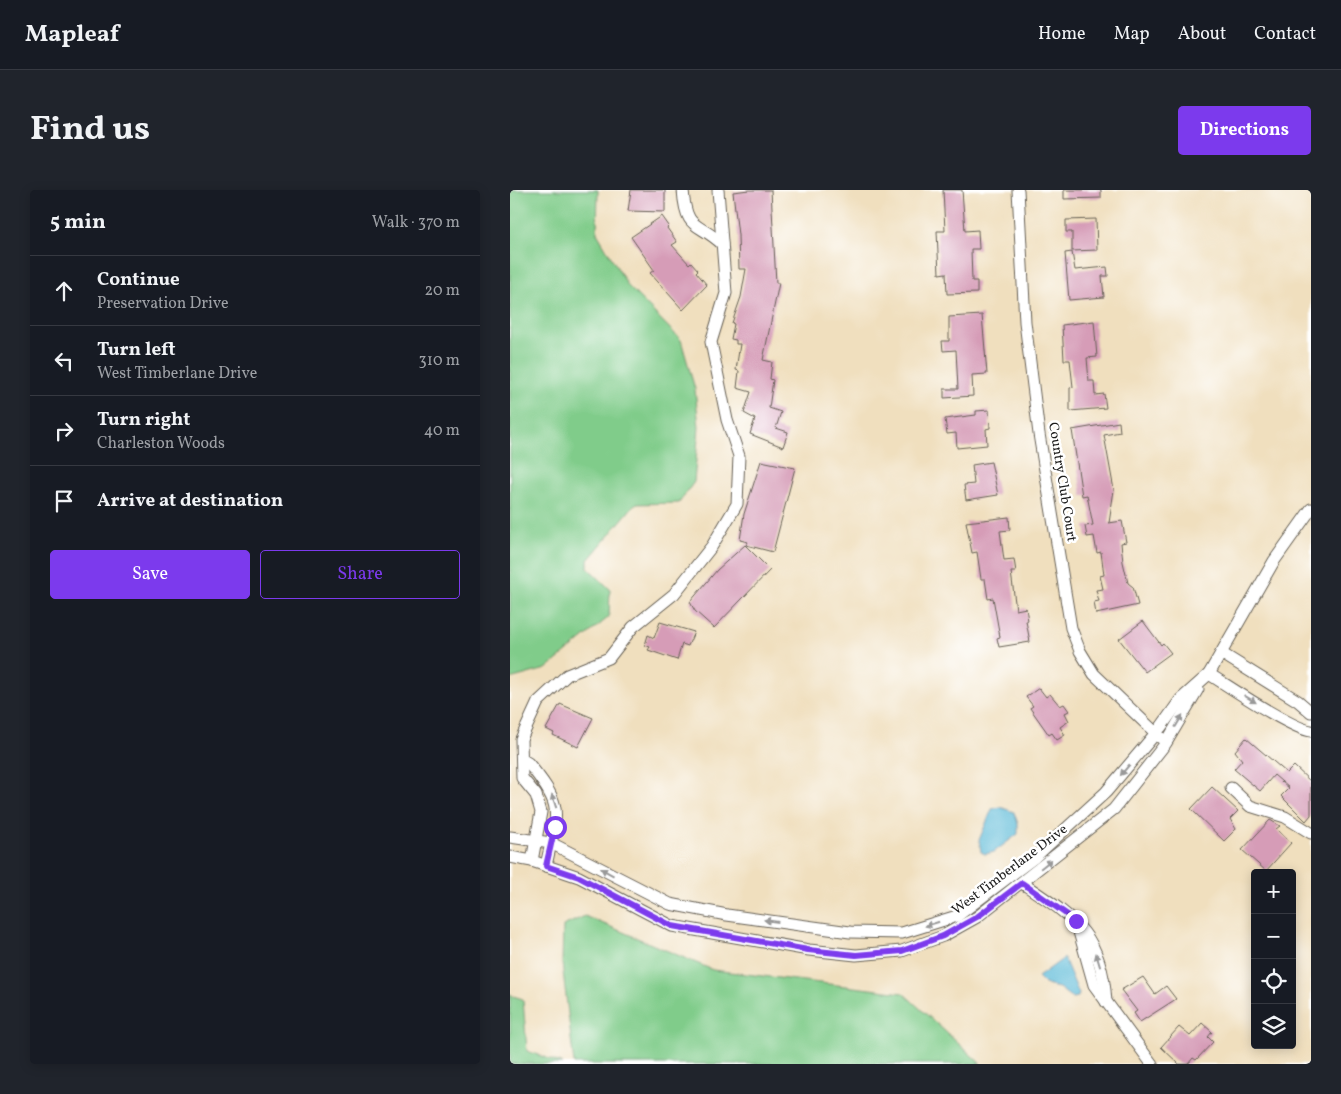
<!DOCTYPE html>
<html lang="en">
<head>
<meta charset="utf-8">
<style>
	:root { --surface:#171b24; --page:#20242c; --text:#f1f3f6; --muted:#9ea1a6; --line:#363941; --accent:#7c3aed }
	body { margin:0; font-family:Vollkorn,serif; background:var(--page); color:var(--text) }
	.controls { position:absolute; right:15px; bottom:15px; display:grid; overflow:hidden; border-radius:5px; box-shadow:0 2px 12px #0003 }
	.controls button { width:45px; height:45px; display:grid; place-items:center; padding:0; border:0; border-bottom:1px solid var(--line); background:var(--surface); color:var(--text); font:25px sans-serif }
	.stop { position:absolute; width:15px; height:15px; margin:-11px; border:4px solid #7c3aed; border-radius:50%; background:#fff }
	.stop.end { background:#7c3aed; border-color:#fff; box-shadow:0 1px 5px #0008 }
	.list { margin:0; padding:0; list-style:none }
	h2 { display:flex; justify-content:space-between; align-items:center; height:65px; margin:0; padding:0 20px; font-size:21px }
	h2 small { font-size:16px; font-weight:400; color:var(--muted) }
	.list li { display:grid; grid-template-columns:32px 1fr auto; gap:15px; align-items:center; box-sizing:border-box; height:70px; padding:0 20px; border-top:1px solid var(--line) }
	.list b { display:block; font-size:19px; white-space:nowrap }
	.list p { margin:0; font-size:16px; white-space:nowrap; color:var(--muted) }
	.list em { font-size:16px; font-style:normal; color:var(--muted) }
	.actions { display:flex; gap:10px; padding:15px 20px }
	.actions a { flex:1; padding:11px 0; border:1px solid var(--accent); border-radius:5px; text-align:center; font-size:18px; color:var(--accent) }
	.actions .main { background:var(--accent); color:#fff }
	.icon { flex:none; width:28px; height:28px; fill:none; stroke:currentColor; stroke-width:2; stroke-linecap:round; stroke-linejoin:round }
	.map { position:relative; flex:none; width:801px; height:874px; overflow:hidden; border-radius:5px }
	header { display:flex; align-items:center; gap:30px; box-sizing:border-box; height:70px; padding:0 25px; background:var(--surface); border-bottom:1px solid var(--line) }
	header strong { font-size:24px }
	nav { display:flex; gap:28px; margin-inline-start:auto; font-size:18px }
	.intro { display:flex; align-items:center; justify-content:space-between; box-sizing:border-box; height:120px; padding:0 30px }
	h1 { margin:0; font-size:35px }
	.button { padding:12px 22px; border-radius:5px; background:var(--accent); color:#fff; font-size:18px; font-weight:700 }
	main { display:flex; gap:30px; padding:0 30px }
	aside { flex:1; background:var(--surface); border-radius:5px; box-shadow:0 2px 12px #0003 }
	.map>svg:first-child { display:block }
	.green { fill:#80cc8a; stroke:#4e7453 }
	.water { fill:#57b8d6; stroke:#3a6a79 }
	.building { fill:#d69cb7 }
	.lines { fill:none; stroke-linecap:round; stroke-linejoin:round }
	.minor-casing { stroke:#666055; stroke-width:13 }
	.minor { stroke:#fff; stroke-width:11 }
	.oneway { fill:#999 }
	.route { stroke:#7c3aed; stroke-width:6 }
	.labels { text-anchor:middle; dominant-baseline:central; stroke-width:5; stroke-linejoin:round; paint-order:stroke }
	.street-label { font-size:14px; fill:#1c1c1c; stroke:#fff }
</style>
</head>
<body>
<header>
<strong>Mapleaf</strong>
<nav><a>Home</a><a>Map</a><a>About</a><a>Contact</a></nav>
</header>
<div class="intro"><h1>Find us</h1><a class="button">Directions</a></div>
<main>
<aside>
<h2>5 min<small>Walk · 370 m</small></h2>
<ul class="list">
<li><svg class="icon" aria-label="ahead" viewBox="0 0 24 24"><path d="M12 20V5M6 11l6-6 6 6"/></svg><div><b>Continue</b><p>Preservation Drive</p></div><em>20 m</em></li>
<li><svg class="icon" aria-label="left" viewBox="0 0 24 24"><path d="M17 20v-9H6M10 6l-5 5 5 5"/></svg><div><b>Turn left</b><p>West Timberlane Drive</p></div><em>310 m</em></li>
<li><svg class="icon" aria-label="right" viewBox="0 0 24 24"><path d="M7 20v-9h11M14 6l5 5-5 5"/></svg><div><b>Turn right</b><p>Charleston Woods</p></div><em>40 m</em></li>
<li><svg class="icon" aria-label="arrive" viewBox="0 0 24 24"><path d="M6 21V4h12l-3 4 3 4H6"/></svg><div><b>Arrive at destination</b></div></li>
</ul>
<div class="actions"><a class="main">Save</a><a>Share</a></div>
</aside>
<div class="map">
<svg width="801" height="874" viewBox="0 0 801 874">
	<rect width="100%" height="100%" fill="#fff"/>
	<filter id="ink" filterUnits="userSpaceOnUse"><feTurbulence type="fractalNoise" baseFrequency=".02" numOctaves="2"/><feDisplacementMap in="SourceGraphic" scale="10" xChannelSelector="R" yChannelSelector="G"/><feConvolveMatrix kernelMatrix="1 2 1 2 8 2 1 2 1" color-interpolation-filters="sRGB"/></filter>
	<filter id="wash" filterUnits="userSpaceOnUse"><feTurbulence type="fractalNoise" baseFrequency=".0096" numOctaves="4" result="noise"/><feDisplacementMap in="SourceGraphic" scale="20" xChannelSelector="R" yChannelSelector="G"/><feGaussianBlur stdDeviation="1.12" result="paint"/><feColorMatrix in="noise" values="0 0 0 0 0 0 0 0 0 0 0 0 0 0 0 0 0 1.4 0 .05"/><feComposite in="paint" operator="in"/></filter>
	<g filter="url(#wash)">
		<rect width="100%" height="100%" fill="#f0dfbe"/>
		<g class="green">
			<polygon points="0,0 88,0 87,43 118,96 171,150 185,199 189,237 184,292 169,313 125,314 78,370 78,378 100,399 99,427 36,479 0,489"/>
			<polygon points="75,726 203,780 393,803 471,874 64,874 52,773 53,736"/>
			<polygon points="0,805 13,809 17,861 53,874 0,874"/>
		</g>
		<g class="water">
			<polygon points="490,617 504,622 508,634 508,644 484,662 475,664 471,662 469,650 482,619"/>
			<polygon points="554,768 569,804 568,807 562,808 549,798 536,795 528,787"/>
		</g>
		<g id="blocks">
			<g class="building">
				<polygon points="121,0 155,0 155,22 118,21"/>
				<polygon points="239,0 261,0 266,93 269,93 253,170 262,172 260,189 263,190 259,218 271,222 266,238 278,242 273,257 240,244 245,229 234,223 241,202 227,198 229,181 226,180 230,154 226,154 226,150 221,149 224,134 222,133 231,107 236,79 229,79 228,45 223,2"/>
				<polygon points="433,0 452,0 455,41 468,40 469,59 461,59 462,91 467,91 467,103 437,104 436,83 429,84 427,41 435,41"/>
				<polygon points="554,0 591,0 591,8 554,9"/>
				<polygon points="152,26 159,36 157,38 167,52 162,55 179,74 181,72 188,80 186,82 197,95 173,120 140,83 144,80 121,47"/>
				<polygon points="586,29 587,60 562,61 562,42 556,42 556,30"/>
				<polygon points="562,62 565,80 597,77 598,86 592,86 594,107 559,110 555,63"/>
				<polygon points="472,125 477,184 462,185 463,206 434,208 434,199 448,199 446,160 433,161 432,151 439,151 439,127"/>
				<polygon points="584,131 587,167 577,168 579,191 584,191 585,205 594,204 596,218 560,221 560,198 563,197 560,170 554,170 552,135"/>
				<polygon points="479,220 480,238 476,239 477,255 447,258 446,243 437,244 435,229 466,225 466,221"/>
				<polygon points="609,232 610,242 594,245 604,300 599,333 612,331 616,352 611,353 613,372 618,393 623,397 628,415 586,424 584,412 589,411 586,400 593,399 590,386 594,385 591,362 587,363 584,346 577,347 575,336 583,335 577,305 572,306 562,240"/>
				<polygon points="251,271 285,278 263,362 236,355 238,352 230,350 234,324"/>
				<polygon points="481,272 488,305 456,310 454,295 464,294 462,275"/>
				<polygon points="499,327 500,340 490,341 494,370 504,369 506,382 501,382 506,420 516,418 518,431 516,431 520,452 489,457 487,448 490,447 483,408 478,409 475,389 471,389 467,362 462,363 456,332"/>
				<polygon points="235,355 260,380 204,438 185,421 180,412 207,380"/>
				<polygon points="633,431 651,455 653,453 661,463 635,482 609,449"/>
				<polygon points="150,432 184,442 178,456 172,454 167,470 138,460 140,457 135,455 138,445 144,448"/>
				<polygon points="529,498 536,507 540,504 550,516 554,514 559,521 555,523 559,531 550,537 555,545 547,550 542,543 539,545 520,518 523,516 516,507"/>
				<polygon points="50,514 83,528 68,557 43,545 44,543 36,539"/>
				<polygon points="736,548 777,583 784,576 801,592 801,625 796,631 771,606 779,598 764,585 750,601 724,579 732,570 725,561"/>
				<polygon points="702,597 728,621 720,629 726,639 714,651 681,619"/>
				<polygon points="760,630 770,636 766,639 781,653 756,681 732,660"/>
				<polygon points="633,787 645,804 656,796 666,809 630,832 624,823 627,821 611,800"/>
				<polygon points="692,833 702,842 698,847 703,852 686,870 683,868 678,874 669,874 651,857 669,837 680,846"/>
			</g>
		</g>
	</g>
	<g filter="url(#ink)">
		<use href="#blocks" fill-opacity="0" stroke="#666055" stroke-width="1"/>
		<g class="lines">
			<defs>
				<g id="minor">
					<path d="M173,0c3,43 15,31 39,54"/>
					<polyline points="508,0 515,132 529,244 561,438 570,461 584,484 651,548"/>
					<polyline points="711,463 788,511 801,522"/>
					<path d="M699,484c21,13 81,54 102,57"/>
					<path d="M13,570l5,3c38,45 29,49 18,103"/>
					<polyline points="721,598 740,616 775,627 801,643"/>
					<polyline points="0,647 41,653 160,714 217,725 340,742 392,743 447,726 525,667 596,602 651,537 671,509 699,484 764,371 801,319"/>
					<polyline points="0,667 22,671 69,687 162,736 299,760 346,765 392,761 433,746 467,727 604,619 656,553 688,499"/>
					<polyline points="22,671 31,622 26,605 12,588 11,549 28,512 57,485 99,468 123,437 164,404 202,356 227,314 229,266 217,230 201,152 216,103 208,0"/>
					<path d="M512,693c52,35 80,51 84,119"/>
					<polyline points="566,731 584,795 642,874"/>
				</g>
			</defs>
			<use href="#minor" class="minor-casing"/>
			<use href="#minor" class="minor"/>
		</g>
		<defs><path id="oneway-solid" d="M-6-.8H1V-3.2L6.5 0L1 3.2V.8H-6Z" transform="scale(1.25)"/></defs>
		<g class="oneway">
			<use href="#oneway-solid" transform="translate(740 509) rotate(31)"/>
			<use href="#oneway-solid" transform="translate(669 531) rotate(-59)"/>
			<use href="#oneway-solid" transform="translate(615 580) rotate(130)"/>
			<use href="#oneway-solid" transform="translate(44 611) rotate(-108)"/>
			<use href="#oneway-solid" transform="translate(536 674) rotate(-39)"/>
			<use href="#oneway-solid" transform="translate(97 682) rotate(-151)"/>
			<use href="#oneway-solid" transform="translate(261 731) rotate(-172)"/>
			<use href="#oneway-solid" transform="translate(422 734) rotate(163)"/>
			<use href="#oneway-solid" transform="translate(588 770) rotate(-107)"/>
		</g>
	</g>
	<g class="lines" filter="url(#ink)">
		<polyline class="route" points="45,637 36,676 69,687 162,736 298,760 346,765 392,761 433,746 467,727 512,693 566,731"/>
	</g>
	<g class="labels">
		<g class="street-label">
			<text transform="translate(552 292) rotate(81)">Country Club Court</text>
			<text transform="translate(500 680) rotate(-37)">West Timberlane Drive</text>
		</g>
	</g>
</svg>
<div class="controls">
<button>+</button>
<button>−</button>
<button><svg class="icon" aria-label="locate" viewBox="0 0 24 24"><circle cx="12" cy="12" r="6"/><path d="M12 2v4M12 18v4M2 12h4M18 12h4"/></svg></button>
<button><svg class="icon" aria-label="layers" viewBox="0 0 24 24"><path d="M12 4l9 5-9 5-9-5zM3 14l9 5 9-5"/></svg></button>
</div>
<div class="stop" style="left:45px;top:637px"></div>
<div class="stop end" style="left:566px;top:731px"></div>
</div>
</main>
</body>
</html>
